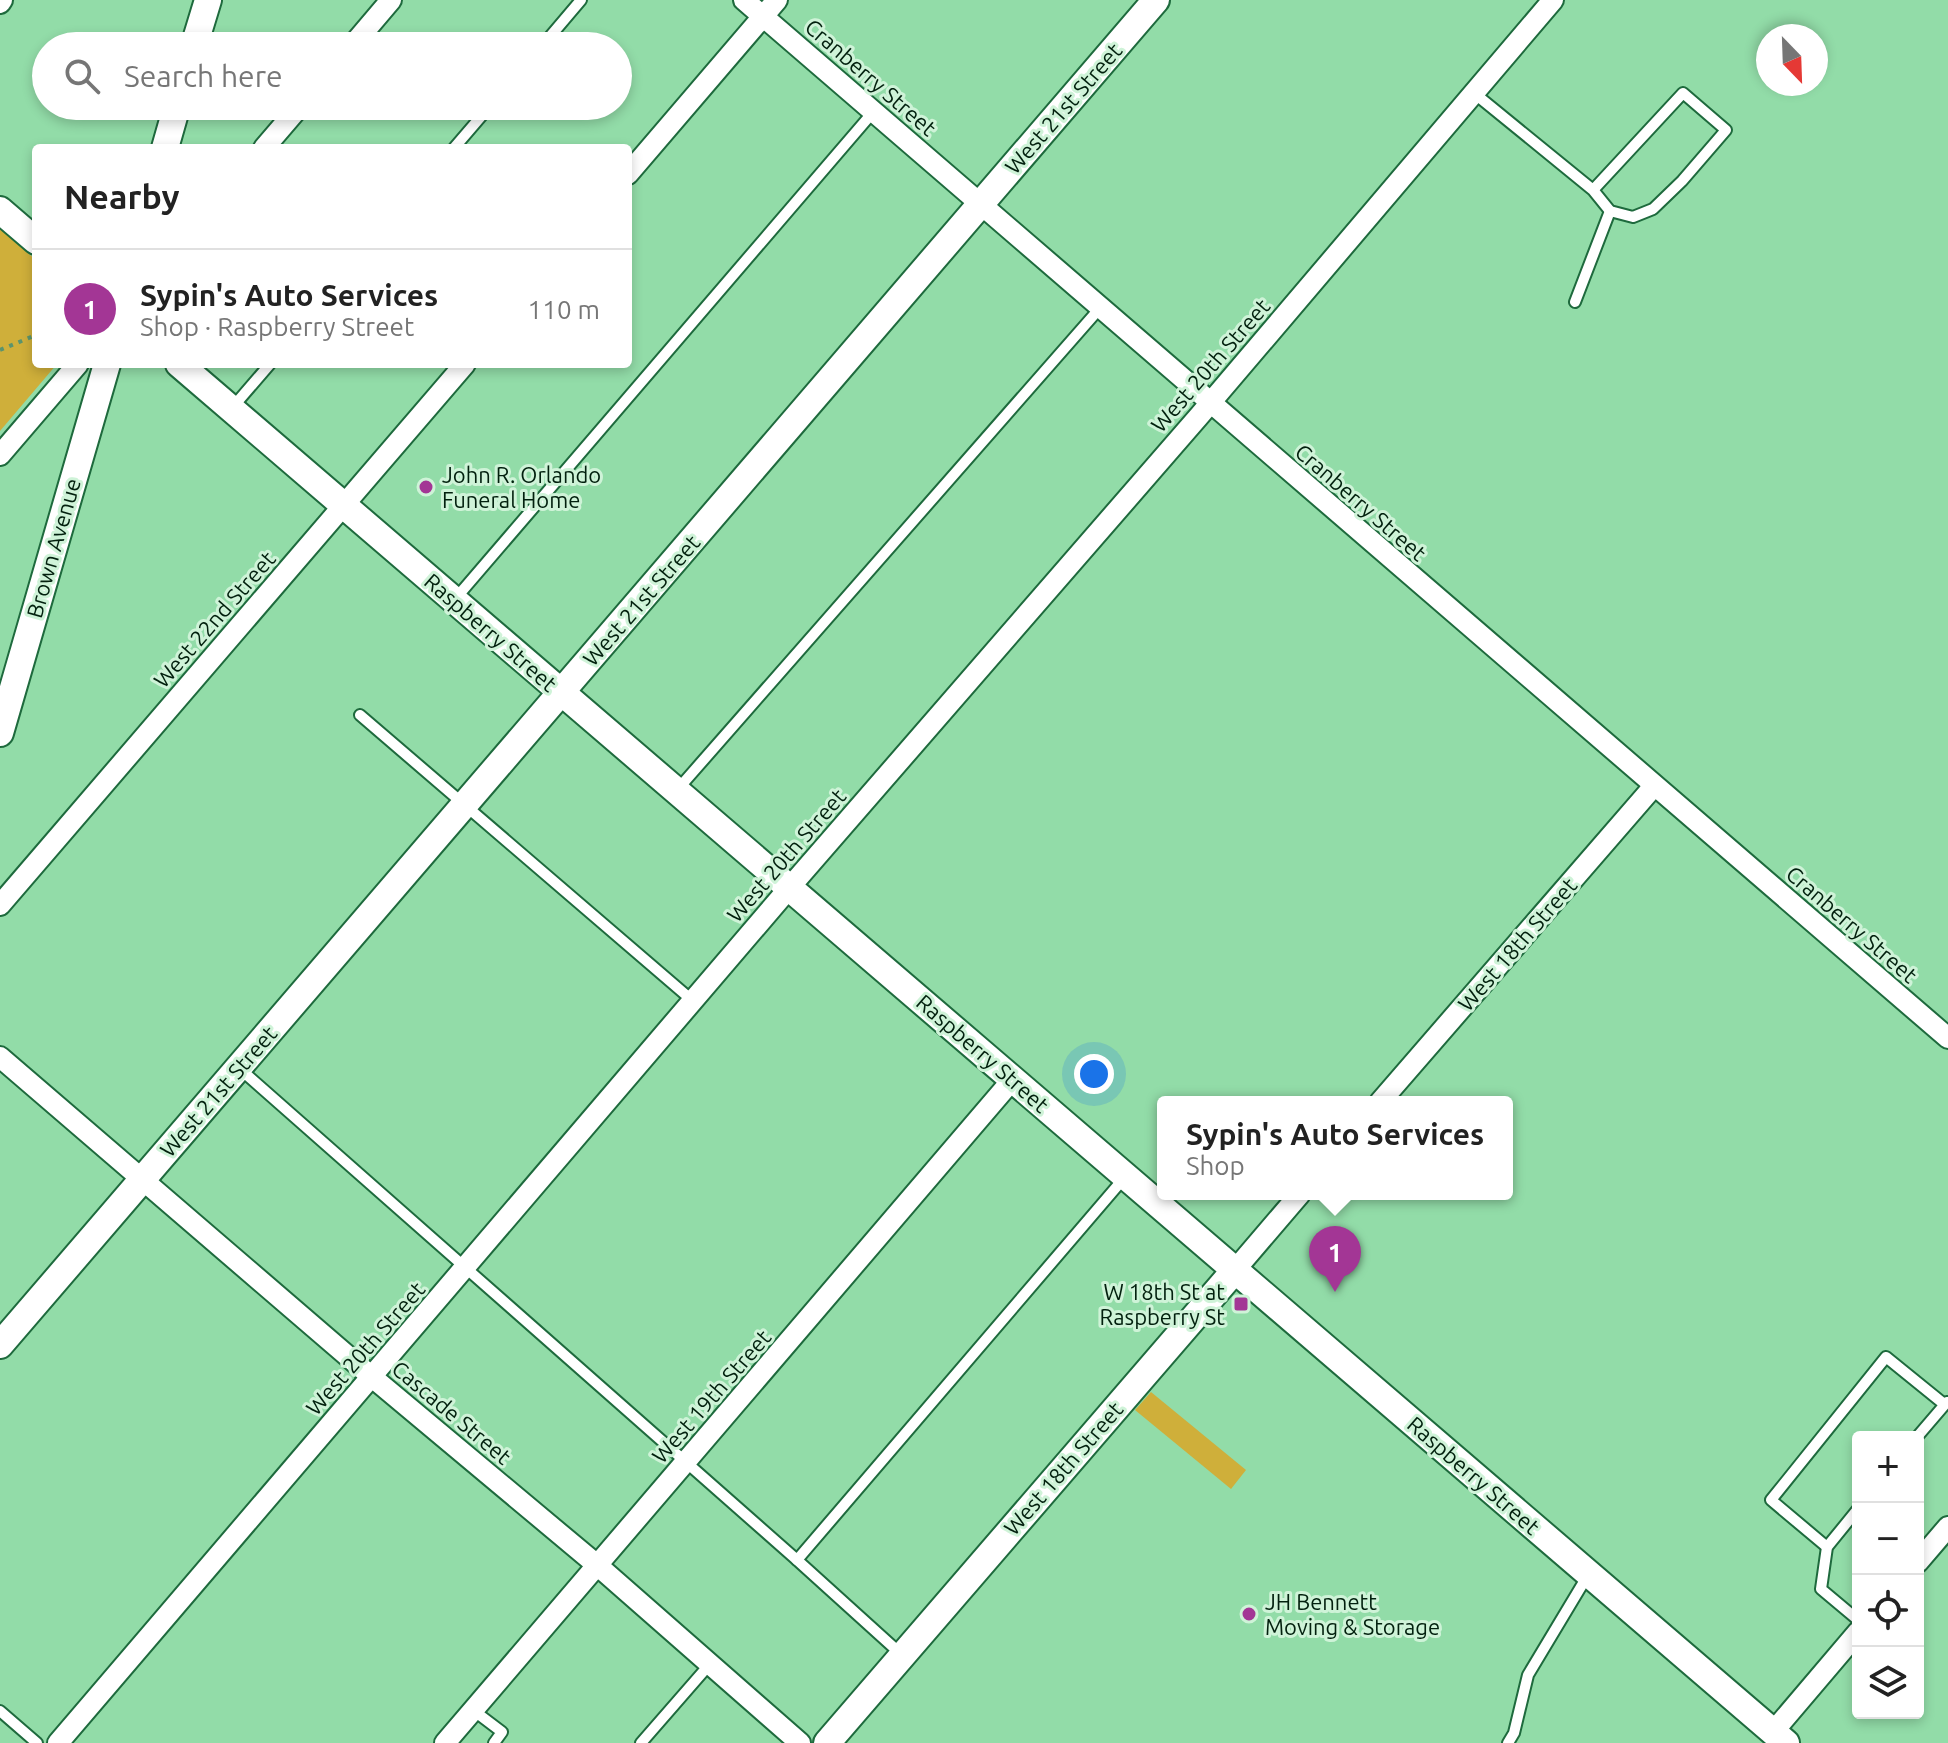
<!DOCTYPE html>
<html lang="en">
<head>
<meta charset="utf-8">
<style>
	:root { --surface:#fff; --page:#f6f6f6; --text:#222; --muted:#767676; --line:#e0e0e0; --accent:#a33695 }
	body { margin:0; font-family:Ubuntu,sans-serif; background:var(--page); color:var(--text) }
	.controls { position:absolute; right:24px; bottom:24px; display:grid; overflow:hidden; border-radius:8px; box-shadow:0 4px 12px #0003 }
	.controls button { width:72px; height:72px; display:grid; place-items:center; padding:0; border:0; border-bottom:2px solid var(--line); background:var(--surface); color:var(--text); font:40px sans-serif }
	.compass { position:absolute; left:1756px; top:24px; width:72px; height:72px; border-radius:50%; background:var(--surface); box-shadow:0 4px 12px #0003; rotate:157deg }
	.you { position:absolute; left:1094px; top:1074px; width:28px; height:28px; margin:-20px; border:6px solid #fff; border-radius:50%; background:#1a73e8; box-shadow:0 0 0 12px #1a73e833 }
	.badge { display:grid; place-items:center; width:52px; height:52px; border-radius:50%; background:var(--accent); color:#fff; font-size:26px; font-weight:700 }
	.pin { position:absolute; translate:-50% -66px; filter:drop-shadow(0 2px 4px #0008) }
	.pin::after { content:''; position:absolute; top:42px; width:28px; height:24px; background:inherit; clip-path:polygon(0 0,100% 0,50% 100%) }
	.popup { position:absolute; left:1157px; top:1096px; width:356px; height:104px; box-sizing:border-box; display:grid; place-content:center; border-radius:8px; background:var(--surface); filter:drop-shadow(0 2px 6px #0005); font-size:26px; white-space:nowrap; color:var(--muted) }
	.popup b { font-size:30px; color:var(--text) }
	.popup::after { content:''; position:absolute; left:50%; top:100%; margin-left:-16px; border:16px solid transparent; border-top-color:var(--surface) }
	.list { margin:0; padding:0; list-style:none }
	h2 { display:flex; justify-content:space-between; align-items:center; height:104px; margin:0; padding:0 32px; font-size:34px }
	h2 small { font-size:26px; font-weight:400; color:var(--muted) }
	.list li { display:grid; grid-template-columns:52px 1fr auto; gap:24px; align-items:center; box-sizing:border-box; height:120px; padding:0 32px; border-top:2px solid var(--line) }
	.list b { display:block; font-size:30px; white-space:nowrap }
	.list p { margin:0; font-size:26px; white-space:nowrap; color:var(--muted) }
	.list em { font-size:26px; font-style:normal; color:var(--muted) }
	.icon { flex:none; width:44px; height:44px; fill:none; stroke:currentColor; stroke-width:2; stroke-linecap:round; stroke-linejoin:round }
	.map { position:relative; flex:none; width:1948px; height:1743px; overflow:hidden }
	.search { position:absolute; background:var(--surface); box-shadow:0 4px 12px #0003; left:32px; top:32px; width:600px; height:88px; display:flex; align-items:center; gap:20px; box-sizing:border-box; padding:0 28px; border-radius:44px; color:var(--muted); font-size:30px }
	.panel { position:absolute; background:var(--surface); box-shadow:0 4px 12px #0003; left:32px; top:144px; width:600px; height:224px; border-radius:8px }
	.map>svg:first-child { display:block }
	.green { fill:#cfaf3a }
	.lines { fill:none; stroke-linecap:round; stroke-linejoin:round }
	.service-casing { stroke:#1e6a3d; stroke-width:14 }
	.minor-casing { stroke:#1e6a3d; stroke-width:24 }
	.tertiary-casing { stroke:#1e6a3d; stroke-width:30 }
	.path { stroke:#5b946d; stroke-width:4; stroke-dasharray:4 6; stroke-linecap:butt }
	.service { stroke:#fff; stroke-width:10 }
	.minor { stroke:#fff; stroke-width:20 }
	.tertiary { stroke:#fff; stroke-width:26 }
	.poi-dot { fill:#a33695; stroke:#cff3d8; stroke-width:3 }
	.labels { text-anchor:middle; dominant-baseline:central; stroke-width:6; stroke-linejoin:round; paint-order:stroke }
	.street-label { font-size:22px; fill:#02200e; stroke:#cff3d8 }
	.poi-label { font-size:22px; fill:#02200e; stroke:#cff3d8; text-anchor:start }
</style>
</head>
<body>
<div class="map">
<svg width="1948" height="1743" viewBox="0 0 1948 1743">
	<rect width="100%" height="100%" fill="#92dca8"/>
	<g class="green">
		<polygon points="0,229 36,260 36,364 57,364 0,431"/>
		<polygon points="1151,1392 1246,1470 1231,1489 1135,1410"/>
	</g>
	<g class="lines">
		<defs>
			<g id="service">
				<polyline points="542,46 581,0"/>
				<polyline points="1474,93 1593,190 1610,211 1633,217 1653,209 1682,181 1726,130 1683,93 1593,190"/>
				<polyline points="454,148 490,106"/>
				<polyline points="1575,302 1610,211"/>
				<polyline points="232,408 270,364"/>
				<polyline points="456,598 874,111"/>
				<polyline points="360,715 693,1001"/>
				<polyline points="678,789 1100,308"/>
				<polyline points="239,1068 797,1560 1125,1177"/>
				<polyline points="1917,1437 1947,1402"/>
				<polyline points="1858,1509 1827,1547 1821,1589 1858,1620"/>
				<polyline points="1827,1547 1771,1500 1886,1357 1944,1404"/>
				<polyline points="797,1560 902,1655"/>
				<polyline points="473,1710 502,1732 494,1743"/>
				<polyline points="0,1711 37,1743"/>
				<polyline points="641,1743 709,1665"/>
				<polyline points="1508,1743 1514,1733 1528,1675 1588,1575"/>
			</g>
			<g id="minor">
				<polyline points="744,0 1948,1038"/>
				<polyline points="0,3 2,0"/>
				<polyline points="352,46 391,0"/>
				<polyline points="264,148 300,106"/>
				<polyline points="628,174 777,0"/>
				<polyline points="0,455 78,364"/>
				<polyline points="0,905 465,364"/>
				<polyline points="0,1057 372,1377 597,1565 800,1743"/>
				<polyline points="1380,1102 1654,786"/>
				<polyline points="1235,1270 1300,1194"/>
				<polyline points="1918,1562 1948,1527"/>
				<polyline points="1773,1732 1858,1632"/>
				<polyline points="58,1743 790,887 1200,415 1553,0"/>
				<polyline points="445,1743 1013,1079"/>
			</g>
			<g id="tertiary">
				<polyline points="194,46 208,0"/>
				<polyline points="165,148 177,106"/>
				<polyline points="0,210 36,241"/>
				<polyline points="179,364 1786,1743"/>
				<polyline points="0,733 107,364"/>
				<polyline points="0,1345 1156,0"/>
				<polyline points="827,1743 1235,1270"/>
			</g>
		</defs>
		<use href="#service" class="service-casing"/>
		<use href="#minor" class="minor-casing"/>
		<use href="#tertiary" class="tertiary-casing"/>
		<polyline class="path" points="0,350 36,335"/>
		<use href="#service" class="service"/>
		<use href="#minor" class="minor"/>
		<use href="#tertiary" class="tertiary"/>
	</g>
	<g class="poi-dot">
		<circle cx="426" cy="487" r="8"/>
		<rect x="1233" y="1296" width="16" height="16" rx="4"/>
		<circle cx="1249" cy="1614" r="8"/>
	</g>
	<g class="labels">
		<g class="street-label">
			<text transform="translate(871 77) rotate(41)">Cranberry Street</text>
			<text transform="translate(1063 108) rotate(-49)">West 21st Street</text>
			<text transform="translate(1210 365) rotate(-49)">West 20th Street</text>
			<text transform="translate(1361 502) rotate(41)">Cranberry Street</text>
			<text transform="translate(53 548) rotate(-74)">Brown Avenue</text>
			<text transform="translate(641 600) rotate(-49)">West 21st Street</text>
			<text transform="translate(214 619) rotate(-49)">West 22nd Street</text>
			<text transform="translate(491 632) rotate(41)">Raspberry Street</text>
			<text transform="translate(786 855) rotate(-49)">West 20th Street</text>
			<text transform="translate(1852 924) rotate(41)">Cranberry Street</text>
			<text transform="translate(1517 944) rotate(-49)">West 18th Street</text>
			<text transform="translate(983 1053) rotate(41)">Raspberry Street</text>
			<text transform="translate(218 1091) rotate(-49)">West 21st Street</text>
			<text transform="translate(365 1348) rotate(-49)">West 20th Street</text>
			<text transform="translate(711 1396) rotate(-49)">West 19th Street</text>
			<text transform="translate(452 1412) rotate(40)">Cascade Street</text>
			<text transform="translate(1063 1468) rotate(-49)">West 18th Street</text>
			<text transform="translate(1474 1475) rotate(41)">Raspberry Street</text>
		</g>
		<g class="poi-label">
			<text x="442" y="474">John R. Orlando<tspan x="442" dy="25">Funeral Home</tspan></text>
			<text x="1225" y="1291" text-anchor="end">W 18th St at<tspan x="1225" dy="25">Raspberry St</tspan></text>
			<text x="1265" y="1601">JH Bennett<tspan x="1265" dy="25">Moving &amp; Storage</tspan></text>
		</g>
	</g>
</svg>
<div class="controls">
<button>+</button>
<button>−</button>
<button><svg class="icon" aria-label="locate" viewBox="0 0 24 24"><circle cx="12" cy="12" r="6"/><path d="M12 2v4M12 18v4M2 12h4M18 12h4"/></svg></button>
<button><svg class="icon" aria-label="layers" viewBox="0 0 24 24"><path d="M12 4l9 5-9 5-9-5zM3 14l9 5 9-5"/></svg></button>
</div>
<svg class="compass" viewBox="-18 -18 36 36"><path d="M0-13l5 13h-10z" fill="#e53935"/><path d="M0 13l5-13h-10z" fill="#767676"/></svg>
<div class="you"></div>
<div class="pin badge" style="left:1335px;top:1292px">1</div>
<div class="popup"><b>Sypin's Auto Services</b>Shop</div>
<div class="search"><svg class="icon" aria-label="search" viewBox="0 0 24 24"><circle cx="10" cy="10" r="6"/><path d="M15 15l6 6"/></svg>Search here</div>
<section class="panel">
<h2>Nearby<small></small></h2>
<ul class="list">
<li><span class="badge">1</span><div><b>Sypin's Auto Services</b><p>Shop · Raspberry Street</p></div><em>110 m</em></li>
</ul>
</section>
</div>
</body>
</html>
